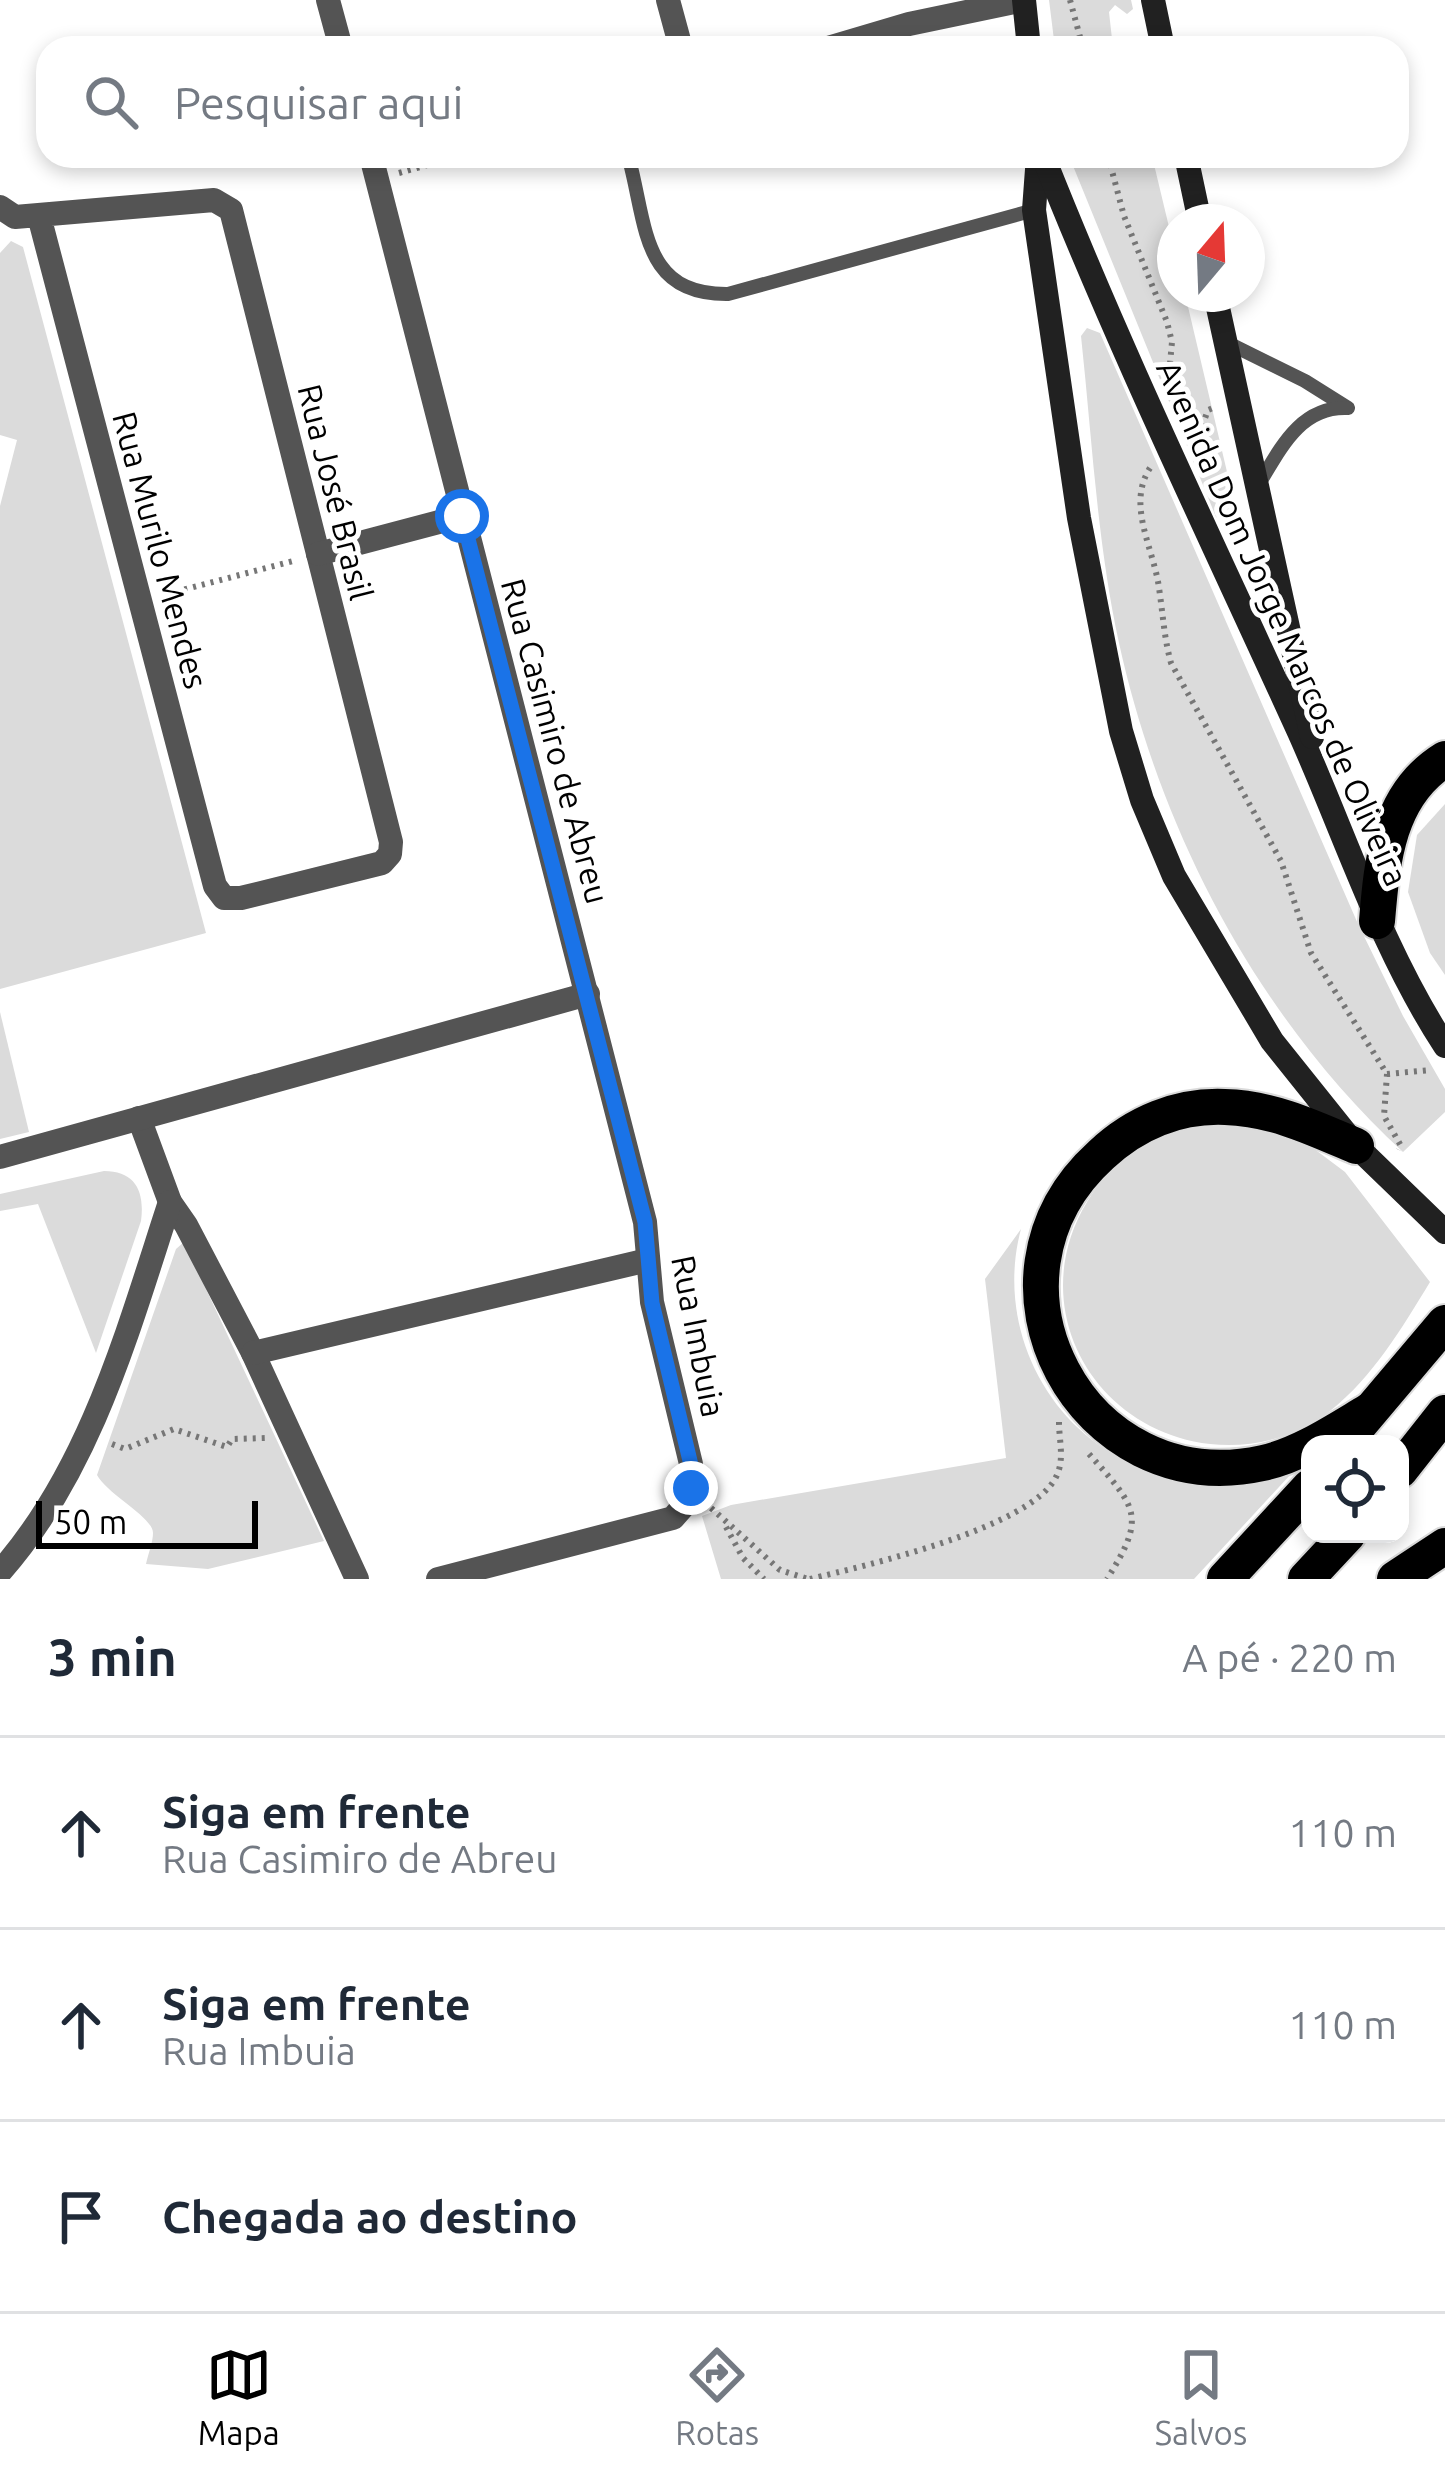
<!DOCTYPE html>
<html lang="pt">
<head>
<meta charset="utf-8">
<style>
	:root { --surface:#fff; --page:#f6f6f7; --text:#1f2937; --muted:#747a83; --line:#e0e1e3; --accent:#000 }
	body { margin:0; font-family:Ubuntu,sans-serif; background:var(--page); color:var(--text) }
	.controls { position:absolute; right:36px; bottom:36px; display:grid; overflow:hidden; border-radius:24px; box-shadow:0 6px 18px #0003 }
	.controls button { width:108px; height:108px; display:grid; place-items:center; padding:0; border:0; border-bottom:3px solid var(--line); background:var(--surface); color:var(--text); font:60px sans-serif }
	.compass { position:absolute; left:1157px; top:204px; width:108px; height:108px; border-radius:50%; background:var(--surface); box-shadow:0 6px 18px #0003; rotate:19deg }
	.scale { position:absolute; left:36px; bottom:30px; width:222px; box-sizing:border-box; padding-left:12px; border:6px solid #000; border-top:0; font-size:33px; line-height:42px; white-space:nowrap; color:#000; -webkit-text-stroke:9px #fff; paint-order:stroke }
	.stop { position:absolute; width:36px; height:36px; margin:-27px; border:9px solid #1a73e8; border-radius:50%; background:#fff }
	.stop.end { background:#1a73e8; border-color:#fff; box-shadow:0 3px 12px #0008 }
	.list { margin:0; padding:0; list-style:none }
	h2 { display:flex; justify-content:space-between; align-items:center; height:156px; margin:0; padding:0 48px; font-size:51px }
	h2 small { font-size:39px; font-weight:400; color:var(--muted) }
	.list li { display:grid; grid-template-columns:78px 1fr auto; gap:36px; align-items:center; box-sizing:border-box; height:192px; padding:0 48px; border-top:3px solid var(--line) }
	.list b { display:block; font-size:45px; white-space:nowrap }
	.list p { margin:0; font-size:39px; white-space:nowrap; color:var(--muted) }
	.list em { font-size:39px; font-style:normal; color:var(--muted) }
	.icon { flex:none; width:66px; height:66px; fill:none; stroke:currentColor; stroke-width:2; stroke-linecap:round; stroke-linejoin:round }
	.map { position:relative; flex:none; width:1445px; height:1579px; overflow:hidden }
	.search { position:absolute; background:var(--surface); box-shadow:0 6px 18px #0003; left:36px; right:36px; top:36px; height:132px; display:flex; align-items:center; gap:30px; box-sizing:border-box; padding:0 42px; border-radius:36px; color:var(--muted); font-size:45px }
	.sheet { height:732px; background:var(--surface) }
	nav { display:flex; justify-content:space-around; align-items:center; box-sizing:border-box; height:168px; border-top:3px solid var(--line); background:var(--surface); font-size:33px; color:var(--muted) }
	nav a { display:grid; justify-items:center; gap:6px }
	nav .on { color:var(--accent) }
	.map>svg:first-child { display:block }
	.green { fill:#dbdbdb }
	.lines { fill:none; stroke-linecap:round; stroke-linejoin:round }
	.highway-casing { stroke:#dbdbdb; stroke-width:40 }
	.path { stroke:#767676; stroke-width:6; stroke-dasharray:3 6; stroke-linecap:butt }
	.lane { stroke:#545454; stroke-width:14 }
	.street { stroke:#545454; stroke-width:24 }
	.secondary { stroke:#212121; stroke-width:24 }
	.highway { stroke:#000; stroke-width:36 }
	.route { stroke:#1a73e8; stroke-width:15 }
	.labels { text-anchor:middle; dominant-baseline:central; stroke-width:10; stroke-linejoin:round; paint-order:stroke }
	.street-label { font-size:33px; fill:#000; stroke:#fff }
</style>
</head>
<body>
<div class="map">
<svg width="1445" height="1579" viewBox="0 0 1445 1579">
	<rect width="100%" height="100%" fill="#fff"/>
	<g class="green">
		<polygon points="1049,0 1131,0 1133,9 1127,14 1115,5 1109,12 1113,48 1055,48"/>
		<polygon points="1069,156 1152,156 1175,252 1175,294 1185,294 1236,510 1233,520 1227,522 1216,517"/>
		<polygon points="11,241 23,247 206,933 0,989 0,506 17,440 0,435 0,253"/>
		<path d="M1087,328l13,5 258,591 45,92 42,73v23l-42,40c-144,-133 -242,-318 -284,-509 -22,-101 -27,-205 -38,-307z"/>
		<polygon points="1445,804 1445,975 1430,953 1408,892 1417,835"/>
		<polygon points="0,1012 29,1132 0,1139"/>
		<path d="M1249,1123l52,16 44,33 85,110c-28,46 -57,95 -100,129 -33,26 -78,38 -120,33 -118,-14 -186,-138 -123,-242 14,-23 32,-45 56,-59 32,-19 69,-19 106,-20z"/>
		<path d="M104,1171c31,0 41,20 37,50l-45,132 -58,-149 -38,7v-17z"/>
		<path d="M1021,1229c-31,115 48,239 170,250 35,4 77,-11 111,-17l-108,117h-473l-19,-63 29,-11 275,-47 -21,-179z"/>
		<path d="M184,1242l140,299 -116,28 -62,-5c2,-10 7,-22 7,-31 0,-16 -45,-38 -56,-58l79,-226z"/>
	</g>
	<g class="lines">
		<defs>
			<g id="highway">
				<path d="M1377,921c5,-61 11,-127 68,-162"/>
				<path d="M1356,1146c-42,-18 -84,-38 -131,-39 -47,-2 -90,16 -124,48 -138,125 -19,348 162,308 37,-8 74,-33 106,-52"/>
				<polyline points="1357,1427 1445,1323"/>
				<polyline points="1400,1470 1445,1413"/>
				<polyline points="1225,1579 1310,1487"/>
				<polyline points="1306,1579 1348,1534"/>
				<polyline points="1395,1579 1445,1546"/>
			</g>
		</defs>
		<use href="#highway" class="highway-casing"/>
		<g class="path">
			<polyline points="1070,0 1083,48"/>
			<polyline points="1108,156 1124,216 1167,322 1172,342 1168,385"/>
			<polyline points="399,173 459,156"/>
			<polyline points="1196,443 1208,410 1213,408"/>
			<path d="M1150,468c-24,37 4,81 9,120 4,26 5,50 12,75l110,198 30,92 76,121 -3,42 17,30 -2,4"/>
			<polyline points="167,594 293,561"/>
			<polyline points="1387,1074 1431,1070"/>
			<polyline points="112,1444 125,1449 174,1429 227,1447 232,1439 266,1438"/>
			<path d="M1089,1454c48,54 58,62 18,125"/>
			<polyline points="711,1508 780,1570 808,1579"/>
			<polyline points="726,1527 743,1558 764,1579"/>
			<path d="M810,1579c54,-13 221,-51 246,-102 9,-17 3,-36 3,-55"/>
		</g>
		<g class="lane">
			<path d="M629,159c18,67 13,136 99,135l306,-84"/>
			<polyline points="1226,342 1305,381 1348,408"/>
			<path d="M1257,487c22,-35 41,-80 89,-79"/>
		</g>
		<g class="street">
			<polyline points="328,0 341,48"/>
			<polyline points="668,0 681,48"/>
			<polyline points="828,48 909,24 1024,0"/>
			<polyline points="371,156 645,1222 652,1302 691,1464 687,1502 673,1518 438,1579"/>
			<polyline points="0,207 15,217 214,200 231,210 391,842 390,854 382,863 241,898 224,898 215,886 39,216"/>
			<polyline points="318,554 462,516"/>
			<polyline points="139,1118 170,1202 186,1225 253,1353 357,1579"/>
			<polyline points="0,1157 588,994"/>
			<polyline points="253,1353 648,1260"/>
			<path d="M0,1572c91,-103 128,-242 170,-370"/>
		</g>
		<g class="secondary">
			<polyline points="1024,0 1029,48"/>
			<polyline points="1153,0 1163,48"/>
			<polyline points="1038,156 1034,210 1079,518 1121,731 1142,800 1174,876 1272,1041 1356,1146 1445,1232"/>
			<path d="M1043,156c77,195 169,385 256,576 47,105 82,216 146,314"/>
			<polyline points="1186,156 1200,222"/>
			<polyline points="1215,294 1312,737"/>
		</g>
		<use href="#highway" class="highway"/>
	</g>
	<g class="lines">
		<polyline class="route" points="462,516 645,1222 652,1303 691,1465 691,1488"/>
	</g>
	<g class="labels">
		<g class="street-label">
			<text transform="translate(336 492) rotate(76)">Rua José Brasil</text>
			<text transform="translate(161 550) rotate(75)">Rua Murilo Mendes</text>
			<text transform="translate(1283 623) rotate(66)">Avenida Dom Jorge Marcos de Oliveira</text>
			<text transform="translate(556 741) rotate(75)">Rua Casimiro de Abreu</text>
			<text transform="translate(699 1336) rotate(79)">Rua Imbuia</text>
		</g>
	</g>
</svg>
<div class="controls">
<button><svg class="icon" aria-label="locate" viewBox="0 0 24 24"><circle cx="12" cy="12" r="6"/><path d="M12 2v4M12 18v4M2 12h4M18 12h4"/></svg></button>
</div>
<svg class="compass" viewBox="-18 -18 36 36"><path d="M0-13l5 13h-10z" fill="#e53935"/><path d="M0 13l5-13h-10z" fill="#747a83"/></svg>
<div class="scale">50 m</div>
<div class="stop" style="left:462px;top:516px"></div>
<div class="stop end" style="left:691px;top:1488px"></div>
<div class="search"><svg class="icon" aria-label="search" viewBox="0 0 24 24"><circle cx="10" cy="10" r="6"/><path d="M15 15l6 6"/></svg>Pesquisar aqui</div>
</div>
<section class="sheet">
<h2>3 min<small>A pé · 220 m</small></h2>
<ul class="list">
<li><svg class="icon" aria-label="ahead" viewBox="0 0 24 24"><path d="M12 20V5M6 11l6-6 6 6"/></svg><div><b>Siga em frente</b><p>Rua Casimiro de Abreu</p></div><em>110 m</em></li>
<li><svg class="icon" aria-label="ahead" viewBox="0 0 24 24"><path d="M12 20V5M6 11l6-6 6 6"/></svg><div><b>Siga em frente</b><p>Rua Imbuia</p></div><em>110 m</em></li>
<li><svg class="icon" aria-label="arrive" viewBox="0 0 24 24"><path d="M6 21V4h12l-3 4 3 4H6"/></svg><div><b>Chegada ao destino</b></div></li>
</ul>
</section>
<nav>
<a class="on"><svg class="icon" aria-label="map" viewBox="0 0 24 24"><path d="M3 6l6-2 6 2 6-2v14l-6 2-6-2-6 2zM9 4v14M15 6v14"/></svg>Mapa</a>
<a><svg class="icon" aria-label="directions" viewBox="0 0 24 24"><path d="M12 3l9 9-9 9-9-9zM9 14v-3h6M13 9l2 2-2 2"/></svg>Rotas</a>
<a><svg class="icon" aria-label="saved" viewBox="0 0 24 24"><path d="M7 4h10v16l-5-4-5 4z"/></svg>Salvos</a>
</nav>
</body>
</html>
